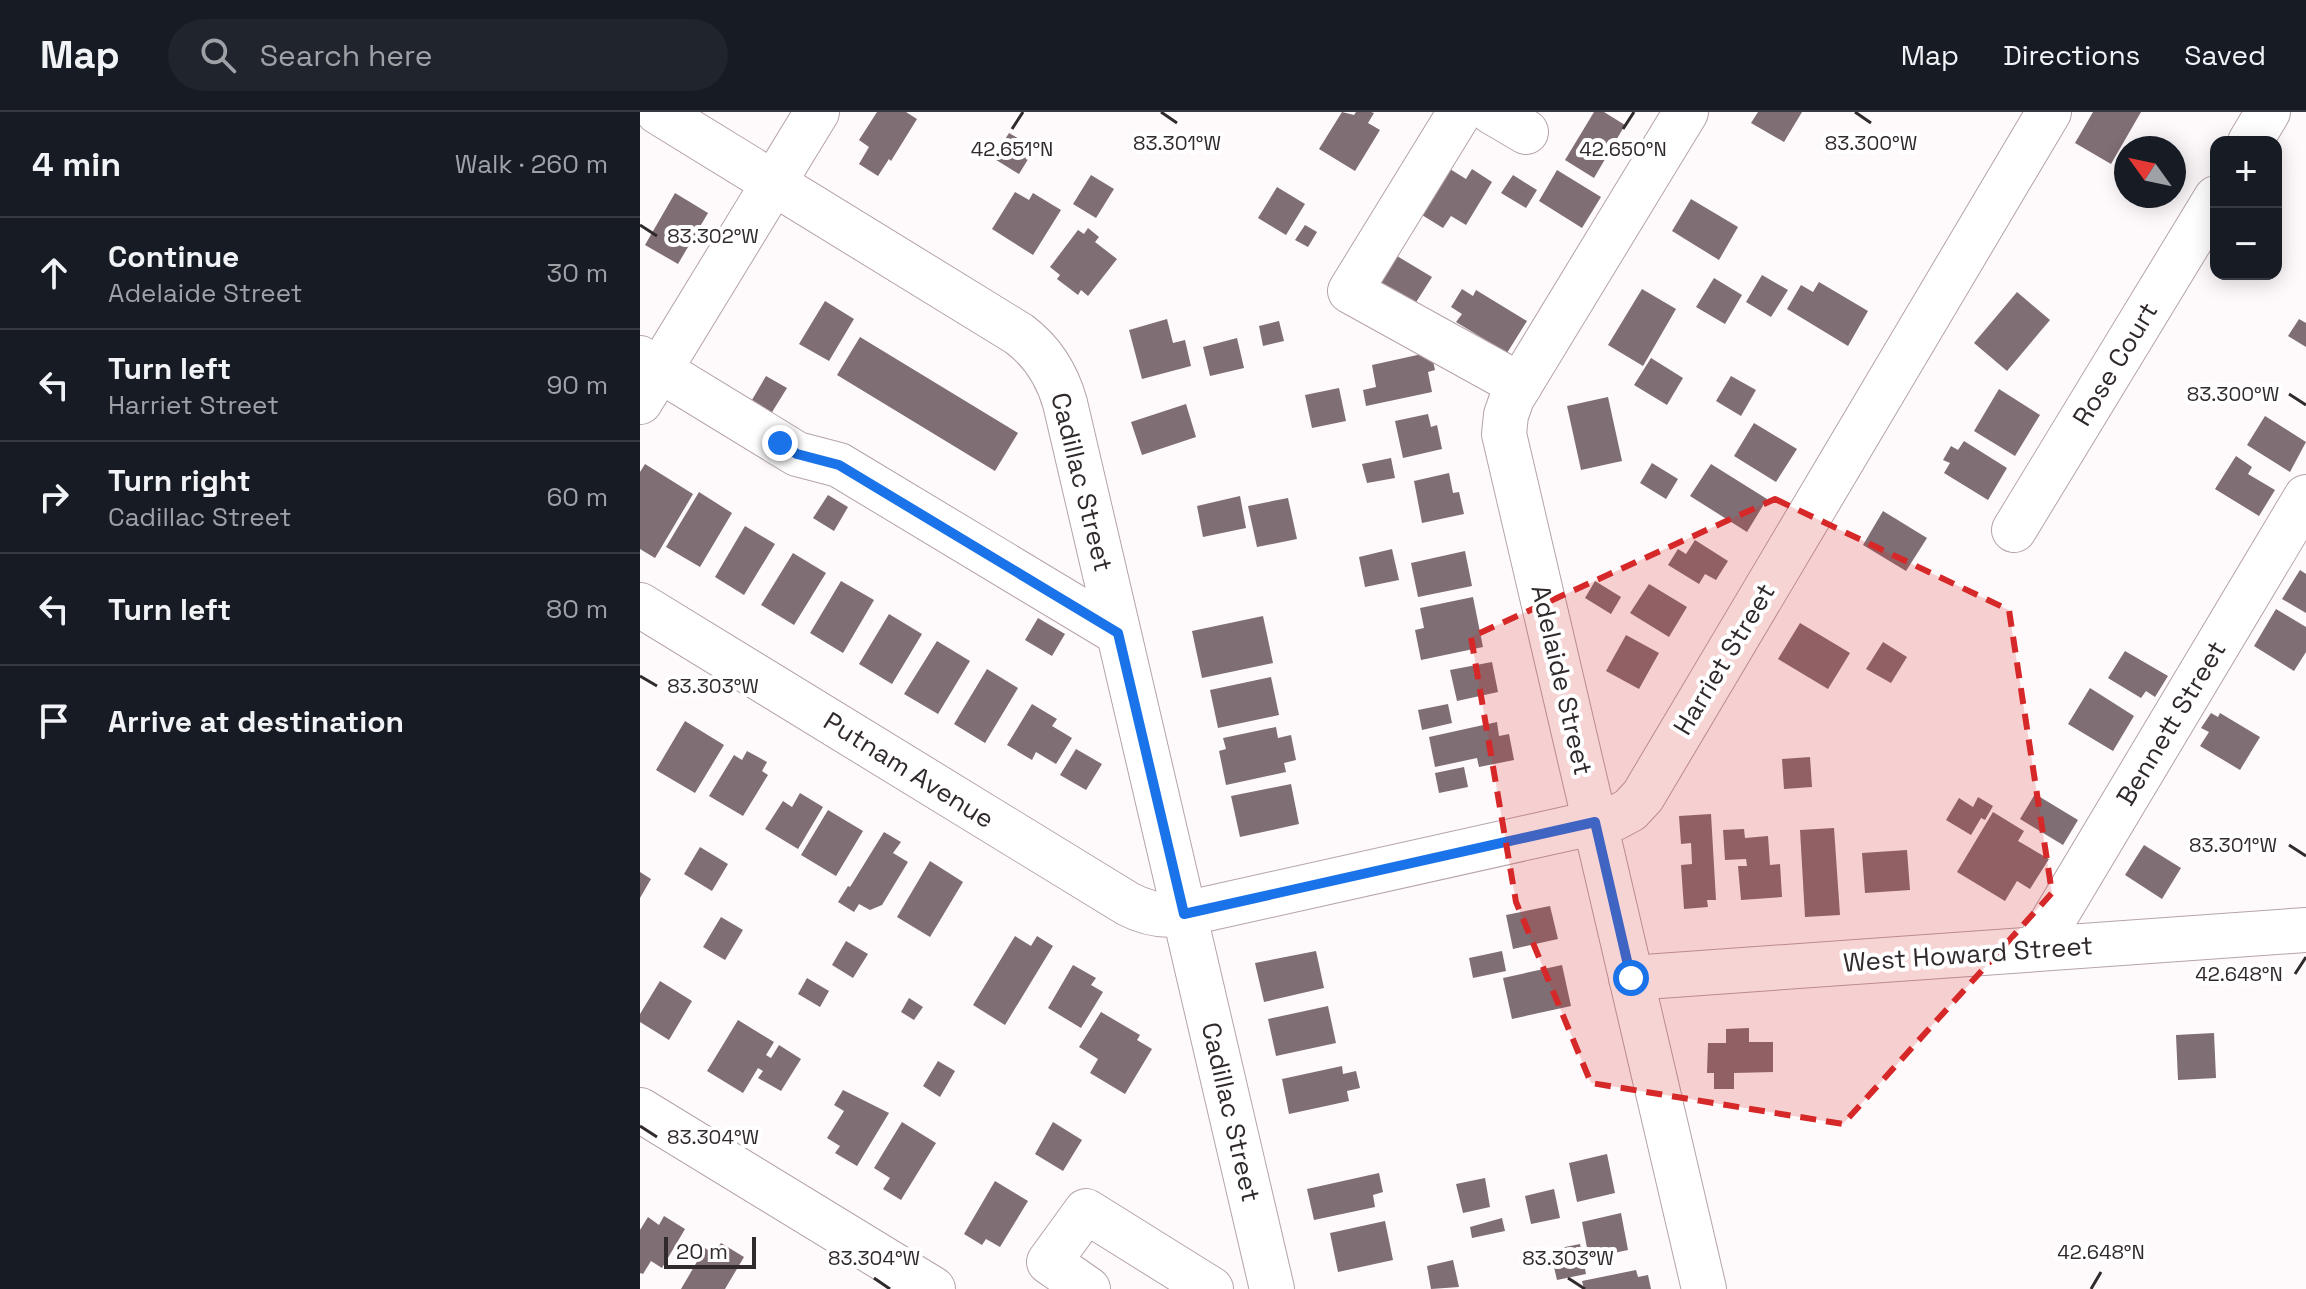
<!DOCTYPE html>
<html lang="en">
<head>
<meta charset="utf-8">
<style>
	:root { --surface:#171b24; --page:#20242c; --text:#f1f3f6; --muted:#9ea1a6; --line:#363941 }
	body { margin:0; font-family:"Space Grotesk",sans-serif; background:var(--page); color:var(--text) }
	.controls { position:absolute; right:24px; top:24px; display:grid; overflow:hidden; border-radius:16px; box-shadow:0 4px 20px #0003 }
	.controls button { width:72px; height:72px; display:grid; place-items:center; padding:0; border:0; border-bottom:2px solid var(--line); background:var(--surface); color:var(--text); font:40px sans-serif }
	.compass { position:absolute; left:1474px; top:24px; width:72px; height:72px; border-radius:50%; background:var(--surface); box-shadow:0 4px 20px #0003; rotate:303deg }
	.scale { position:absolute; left:24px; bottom:20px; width:92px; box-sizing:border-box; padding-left:8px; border:4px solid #312a2c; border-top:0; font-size:22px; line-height:28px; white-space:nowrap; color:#312a2c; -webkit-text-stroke:6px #fff; paint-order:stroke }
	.stop { position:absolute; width:24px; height:24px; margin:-18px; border:6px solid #1a73e8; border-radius:50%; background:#fff }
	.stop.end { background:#1a73e8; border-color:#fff; box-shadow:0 2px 8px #0008 }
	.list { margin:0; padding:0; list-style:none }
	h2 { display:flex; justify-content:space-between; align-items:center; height:104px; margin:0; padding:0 32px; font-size:34px }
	h2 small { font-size:26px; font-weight:400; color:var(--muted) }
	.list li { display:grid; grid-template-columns:52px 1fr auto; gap:24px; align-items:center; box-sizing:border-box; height:112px; padding:0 32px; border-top:2px solid var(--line) }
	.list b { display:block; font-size:30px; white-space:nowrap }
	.list p { margin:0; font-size:26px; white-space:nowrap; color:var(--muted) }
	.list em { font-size:26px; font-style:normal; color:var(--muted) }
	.icon { flex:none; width:44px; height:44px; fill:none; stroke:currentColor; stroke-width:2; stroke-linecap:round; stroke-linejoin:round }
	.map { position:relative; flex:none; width:1666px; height:1177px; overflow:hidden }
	header { display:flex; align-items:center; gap:48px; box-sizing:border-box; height:112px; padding:0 40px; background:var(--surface); border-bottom:2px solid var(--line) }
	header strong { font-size:38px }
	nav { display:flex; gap:44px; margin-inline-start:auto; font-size:28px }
	.search { width:560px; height:72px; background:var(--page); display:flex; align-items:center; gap:20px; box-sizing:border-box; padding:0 28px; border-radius:44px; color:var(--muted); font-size:30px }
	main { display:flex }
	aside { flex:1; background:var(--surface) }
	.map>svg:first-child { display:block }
	.building { fill:#7f6e73 }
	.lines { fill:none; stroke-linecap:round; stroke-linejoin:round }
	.minor-casing { stroke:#b5a3a8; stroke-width:46 }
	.minor { stroke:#fff; stroke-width:44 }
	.route { stroke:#1a73e8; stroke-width:10 }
	.marked { fill:#d62828; fill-opacity:0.2; stroke:#d62828; stroke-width:6; stroke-dasharray:16 10; stroke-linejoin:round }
	.ticks { fill:none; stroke:#312a2c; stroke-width:3 }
	.labels { text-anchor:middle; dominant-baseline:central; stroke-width:8; stroke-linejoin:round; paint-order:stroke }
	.street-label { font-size:26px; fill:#312a2c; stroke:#fff }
	.ticks-label { font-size:20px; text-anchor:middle; fill:#312a2c; stroke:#fff; stroke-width:8; stroke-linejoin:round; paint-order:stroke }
</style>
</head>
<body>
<header>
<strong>Map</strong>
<div class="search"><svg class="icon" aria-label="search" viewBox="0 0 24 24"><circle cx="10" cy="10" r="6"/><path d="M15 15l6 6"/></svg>Search here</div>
<nav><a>Map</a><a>Directions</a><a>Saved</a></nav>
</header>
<main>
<aside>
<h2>4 min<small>Walk · 260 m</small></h2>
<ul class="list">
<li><svg class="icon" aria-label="ahead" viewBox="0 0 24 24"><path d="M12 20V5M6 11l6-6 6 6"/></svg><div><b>Continue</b><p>Adelaide Street</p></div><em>30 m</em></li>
<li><svg class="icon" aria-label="left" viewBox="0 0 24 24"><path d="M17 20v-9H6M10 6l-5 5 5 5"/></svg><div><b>Turn left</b><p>Harriet Street</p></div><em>90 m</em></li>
<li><svg class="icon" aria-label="right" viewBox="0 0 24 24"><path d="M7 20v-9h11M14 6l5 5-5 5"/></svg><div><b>Turn right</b><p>Cadillac Street</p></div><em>60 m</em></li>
<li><svg class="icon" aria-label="left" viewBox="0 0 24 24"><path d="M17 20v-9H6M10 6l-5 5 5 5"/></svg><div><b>Turn left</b></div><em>80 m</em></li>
<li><svg class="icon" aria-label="arrive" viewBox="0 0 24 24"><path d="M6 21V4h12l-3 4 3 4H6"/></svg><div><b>Arrive at destination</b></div></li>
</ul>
</aside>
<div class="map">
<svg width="1666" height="1177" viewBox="0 0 1666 1177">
	<rect width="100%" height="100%" fill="#fefafb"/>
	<g class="building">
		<polygon points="237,0 266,0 277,7 251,49 249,47 238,64 219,52 229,35 219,28"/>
		<polygon points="702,0 714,3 716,0 731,0 734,1 728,11 740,18 715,59 679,37"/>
		<polygon points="954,0 964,0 985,13 954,66 925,48"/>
		<polygon points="1118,0 1162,0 1144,30 1111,11"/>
		<polygon points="1453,0 1501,0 1471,52 1435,31"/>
		<polygon points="369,21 395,36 379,62 353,46"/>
		<polygon points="810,57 826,67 832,57 852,70 826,113 811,104 803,116 782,103"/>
		<polygon points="917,58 961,85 942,116 899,89"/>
		<polygon points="451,63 474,77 456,106 433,92"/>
		<polygon points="873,63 897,78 886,96 861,81"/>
		<polygon points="637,75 665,92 646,123 618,106"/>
		<polygon points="375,80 389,88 393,81 421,98 393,143 352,117"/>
		<polygon points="35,81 68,101 38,152 5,133"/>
		<polygon points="1051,87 1098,115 1079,148 1032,119"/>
		<polygon points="665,113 677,120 668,135 655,128"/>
		<polygon points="448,116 459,125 455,130 477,147 448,184 441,178 438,183 417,167 420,163 410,155 438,118 444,122"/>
		<polygon points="752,141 792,165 775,192 736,168"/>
		<polygon points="1122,163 1148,178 1131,205 1106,190"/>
		<polygon points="1074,166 1102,183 1085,212 1056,195"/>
		<polygon points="1179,170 1228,199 1208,234 1147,197 1161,173 1173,180"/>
		<polygon points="822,177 833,184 836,178 887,209 867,241 816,210 822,202 811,195"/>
		<polygon points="1002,177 1036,197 1003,254 968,233"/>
		<polygon points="1377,180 1410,208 1367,259 1334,231"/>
		<polygon points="185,189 214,207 189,249 159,232"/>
		<polygon points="527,207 533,231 545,228 551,254 502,267 489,218"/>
		<polygon points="1659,207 1666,211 1666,235 1648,224"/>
		<polygon points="639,209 644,229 623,234 619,214"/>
		<polygon points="220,225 378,321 355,359 197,263"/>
		<polygon points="597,226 604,256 570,264 563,235"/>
		<polygon points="791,240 795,258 788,260 792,280 726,294 723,278 736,275 732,253"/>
		<polygon points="1011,246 1043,266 1027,293 994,273"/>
		<polygon points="126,264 147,276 129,305 109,293"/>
		<polygon points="1091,264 1116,278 1101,304 1076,289"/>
		<polygon points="699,276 706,309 672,316 665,283"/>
		<polygon points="1359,277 1400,303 1375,344 1334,319"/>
		<polygon points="968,285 982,349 941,358 927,294"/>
		<polygon points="546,292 556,325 502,343 491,310"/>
		<polygon points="788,302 791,315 797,313 802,337 763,346 755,309"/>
		<polygon points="1625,304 1666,330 1650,360 1607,333"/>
		<polygon points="1114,311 1157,337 1136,370 1094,344"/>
		<polygon points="1324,329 1367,356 1348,388 1304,361 1310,351 1303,348 1311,334 1318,338"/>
		<polygon points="1596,344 1612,355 1608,362 1635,378 1619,404 1575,377"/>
		<polygon points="751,346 755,366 727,371 722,352"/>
		<polygon points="1012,351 1038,367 1026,387 1000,371"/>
		<polygon points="5,352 53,382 15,446 0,437 0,360"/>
		<polygon points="1071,352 1127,387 1107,420 1050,384"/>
		<polygon points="809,361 813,381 819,380 824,402 782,411 774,369"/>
		<polygon points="59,380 92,401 60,455 26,435"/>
		<polygon points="188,383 208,395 194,419 173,406"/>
		<polygon points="600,384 606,416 563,425 557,394"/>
		<polygon points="648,386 657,427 617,435 608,394"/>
		<polygon points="1243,399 1287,426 1266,459 1223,433"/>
		<polygon points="105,414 135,432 104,483 75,465"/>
		<polygon points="1055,428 1088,449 1076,468 1065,462 1059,472 1028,453 1038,437 1046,442"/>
		<polygon points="752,437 759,468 725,475 719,445"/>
		<polygon points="825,439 832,474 778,485 771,451"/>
		<polygon points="153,441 186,461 154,513 121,493"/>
		<polygon points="1660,458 1666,462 1666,501 1642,487"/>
		<polygon points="201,469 234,488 203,541 170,521"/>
		<polygon points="955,469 981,485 971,502 945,486"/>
		<polygon points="1009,472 1047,495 1029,525 990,501"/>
		<polygon points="833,485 843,535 781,548 775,518 784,516 780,496"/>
		<polygon points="1636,497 1666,515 1666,540 1654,559 1614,534"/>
		<polygon points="249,502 282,522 252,572 219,552"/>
		<polygon points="623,504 633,551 562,566 552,519"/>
		<polygon points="398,506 425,522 412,544 385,528"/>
		<polygon points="1160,511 1210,541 1188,577 1138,547"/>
		<polygon points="986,523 1019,541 999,577 966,559"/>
		<polygon points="297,529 330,549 298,602 264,582"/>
		<polygon points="1243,530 1267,545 1251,571 1226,557"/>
		<polygon points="1485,539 1528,564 1515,585 1506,579 1501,586 1468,566"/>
		<polygon points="852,550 858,580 817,589 810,558"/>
		<polygon points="347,557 378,576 345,631 314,612"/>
		<polygon points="631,565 639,603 578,616 570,578"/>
		<polygon points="1450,576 1494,604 1473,639 1428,612"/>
		<polygon points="392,592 417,607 412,614 432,626 416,652 396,640 392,648 367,633"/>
		<polygon points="808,592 812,611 782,618 778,598"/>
		<polygon points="1571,601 1578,605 1580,601 1620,625 1600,658 1560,634 1569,620 1561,616"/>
		<polygon points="45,609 84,633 55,681 16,658"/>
		<polygon points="857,610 859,624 869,622 874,648 839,655 837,646 795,655 789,625"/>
		<polygon points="636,615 638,626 651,623 656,648 644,651 646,660 586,673 579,639 586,637 583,626"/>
		<polygon points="436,637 462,652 446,678 420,663"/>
		<polygon points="107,639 127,650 122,659 128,663 103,704 69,684 94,643 102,648"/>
		<polygon points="1170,645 1172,675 1144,677 1142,647"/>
		<polygon points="824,655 828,675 799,681 795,661"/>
		<polygon points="651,672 659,712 600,725 591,684"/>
		<polygon points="160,681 183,695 158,737 125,717 143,689 152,695"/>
		<polygon points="1395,682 1438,708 1423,733 1380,707"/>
		<polygon points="1338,685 1353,694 1345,708 1341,706 1331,723 1306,708 1319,686 1333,695"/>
		<polygon points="188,698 223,719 196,764 161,743"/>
		<polygon points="1353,700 1384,719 1378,729 1409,747 1390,777 1377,769 1365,789 1317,760"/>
		<polygon points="1071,702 1076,788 1067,788 1068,795 1044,797 1041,753 1052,752 1051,731 1041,732 1039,704"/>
		<polygon points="1194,716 1200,803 1165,805 1160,718"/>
		<polygon points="1104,717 1105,726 1128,724 1130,753 1140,752 1142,785 1101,788 1098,754 1107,754 1106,747 1085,748 1083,718"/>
		<polygon points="244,720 261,730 253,741 268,750 242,793 230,798 219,792 214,800 198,790 208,774 210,775"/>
		<polygon points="1504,733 1541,756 1522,787 1485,763"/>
		<polygon points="60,735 88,752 72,779 44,762"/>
		<polygon points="1267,738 1270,778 1225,781 1222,741"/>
		<polygon points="290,749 323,770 290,825 257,805"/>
		<polygon points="0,760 11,767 0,786"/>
		<polygon points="910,794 918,827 873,837 866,803"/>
		<polygon points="81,805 103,818 85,848 63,835"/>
		<polygon points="375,824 391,834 397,824 413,834 365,913 333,893"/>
		<polygon points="206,829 228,842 213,866 192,853"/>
		<polygon points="676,839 684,876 624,890 615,851"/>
		<polygon points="862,839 866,859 833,866 829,846"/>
		<polygon points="433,853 456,866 451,873 463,880 441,916 408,896"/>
		<polygon points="922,853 931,894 872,907 863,866"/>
		<polygon points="167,866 189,879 180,895 158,882"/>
		<polygon points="20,869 52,889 29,928 0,910 0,902"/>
		<polygon points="269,886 283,895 274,908 261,900"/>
		<polygon points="688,894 696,931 636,944 628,907"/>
		<polygon points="461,900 500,923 497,928 512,937 485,982 450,961 458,947 439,935"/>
		<polygon points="98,908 134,930 126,943 131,946 139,933 161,947 141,979 118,966 123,959 118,956 103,981 67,959"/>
		<polygon points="1109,916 1109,930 1133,930 1133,960 1094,961 1094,977 1074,977 1074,961 1067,961 1068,931 1086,931 1086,917"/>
		<polygon points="1574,921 1576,966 1538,968 1536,923"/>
		<polygon points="298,949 315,959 300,985 283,974"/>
		<polygon points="702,954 703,962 716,959 720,976 707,979 709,989 649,1002 642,967"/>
		<polygon points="203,978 249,1001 217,1054 195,1041 200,1034 187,1026 204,999 194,993"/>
		<polygon points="262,1010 296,1031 261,1088 243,1077 250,1066 234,1056"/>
		<polygon points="413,1010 442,1028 423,1059 395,1042"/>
		<polygon points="967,1042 975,1081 937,1090 929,1051"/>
		<polygon points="739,1061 743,1080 733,1083 735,1095 674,1108 667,1077"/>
		<polygon points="845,1066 850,1095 823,1101 816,1072"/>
		<polygon points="355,1069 388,1089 360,1135 346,1127 342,1133 324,1122"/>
		<polygon points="914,1077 920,1106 891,1112 885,1084"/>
		<polygon points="981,1101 988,1138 949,1146 942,1110"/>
		<polygon points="24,1104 45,1117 22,1156 11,1149 3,1162 0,1161 0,1118 8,1105 19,1113"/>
		<polygon points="862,1106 865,1119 832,1126 830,1115"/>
		<polygon points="745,1109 753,1148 698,1160 690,1121"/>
		<polygon points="81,1131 104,1145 85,1177 41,1177 65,1136 74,1142"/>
		<polygon points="940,1132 946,1162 917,1168 910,1138"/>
		<polygon points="813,1148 819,1175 791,1177 787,1154"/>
		<polygon points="996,1158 998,1165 1008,1163 1011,1177 944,1177 942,1169"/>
	</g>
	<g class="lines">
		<defs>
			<g id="minor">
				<path d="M18,0l361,222c24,18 38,41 46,69l207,886"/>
				<polyline points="820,0 710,179 880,273"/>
				<polyline points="852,0 886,20"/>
				<polyline points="1046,0 872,286 866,303 864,322 1064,1177"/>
				<polyline points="1610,30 1628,0"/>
				<polyline points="0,246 157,342 199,353 478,521"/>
				<polyline points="0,290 177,0"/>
				<polyline points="1374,418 1576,86"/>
				<path d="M0,493l488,299c19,10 36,13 56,10l431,-96 15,-8 13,-14 406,-684"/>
				<polyline points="1396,837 1666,385"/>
				<polyline points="991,866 1666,818"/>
				<polyline points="0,998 293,1177"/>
				<polyline points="448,1177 409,1150 446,1099 571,1177"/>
			</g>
		</defs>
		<use href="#minor" class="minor-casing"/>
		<use href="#minor" class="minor"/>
	</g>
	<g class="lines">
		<polyline class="route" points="140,331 157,342 199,353 478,521 544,802 955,710 991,866"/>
	</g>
	<path class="marked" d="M1135,387l234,111 43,283 -209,231 -252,-41 -75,-181 -45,-265z"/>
	<path class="ticks" d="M521,0l16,11M1215,0l16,11M372,17l11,-17M983,17l11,-17M0,113l17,11M1649,282l17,11M0,564l17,10M1649,733l17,11M1655,862l11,-17M0,1014l17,11M234,1166l16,11M928,1166l17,11M1451,1177l10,-17"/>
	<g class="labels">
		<g class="street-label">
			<text transform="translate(1475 252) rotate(-59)">Rose Court</text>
			<text transform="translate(442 370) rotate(76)">Cadillac Street</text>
			<text transform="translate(1084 547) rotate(-59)">Harriet Street</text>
			<text transform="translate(922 568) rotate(77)">Adelaide Street</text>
			<text transform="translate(1531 611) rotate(-59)">Bennett Street</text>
			<text transform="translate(269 658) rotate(32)">Putnam Avenue</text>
			<text transform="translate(1328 842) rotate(-4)">West Howard Street</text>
			<text transform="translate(591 1000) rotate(77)">Cadillac Street</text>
		</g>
	</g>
	<g class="ticks-label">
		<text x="537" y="38">83.301°W</text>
		<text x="1231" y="38">83.300°W</text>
		<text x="372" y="44">42.651°N</text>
		<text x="983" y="44">42.650°N</text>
		<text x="73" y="131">83.302°W</text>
		<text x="1593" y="289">83.300°W</text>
		<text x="73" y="581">83.303°W</text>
		<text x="1593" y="740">83.301°W</text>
		<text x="1599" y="869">42.648°N</text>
		<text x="73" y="1032">83.304°W</text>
		<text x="1461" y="1147">42.648°N</text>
		<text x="234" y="1153">83.304°W</text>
		<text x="928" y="1153">83.303°W</text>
	</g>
</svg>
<div class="controls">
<button>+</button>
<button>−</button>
</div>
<svg class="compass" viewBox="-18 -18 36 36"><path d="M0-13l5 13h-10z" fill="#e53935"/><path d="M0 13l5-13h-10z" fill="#9ea1a6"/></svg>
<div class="scale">20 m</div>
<div class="stop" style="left:991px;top:866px"></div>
<div class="stop end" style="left:140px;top:331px"></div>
</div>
</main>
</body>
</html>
